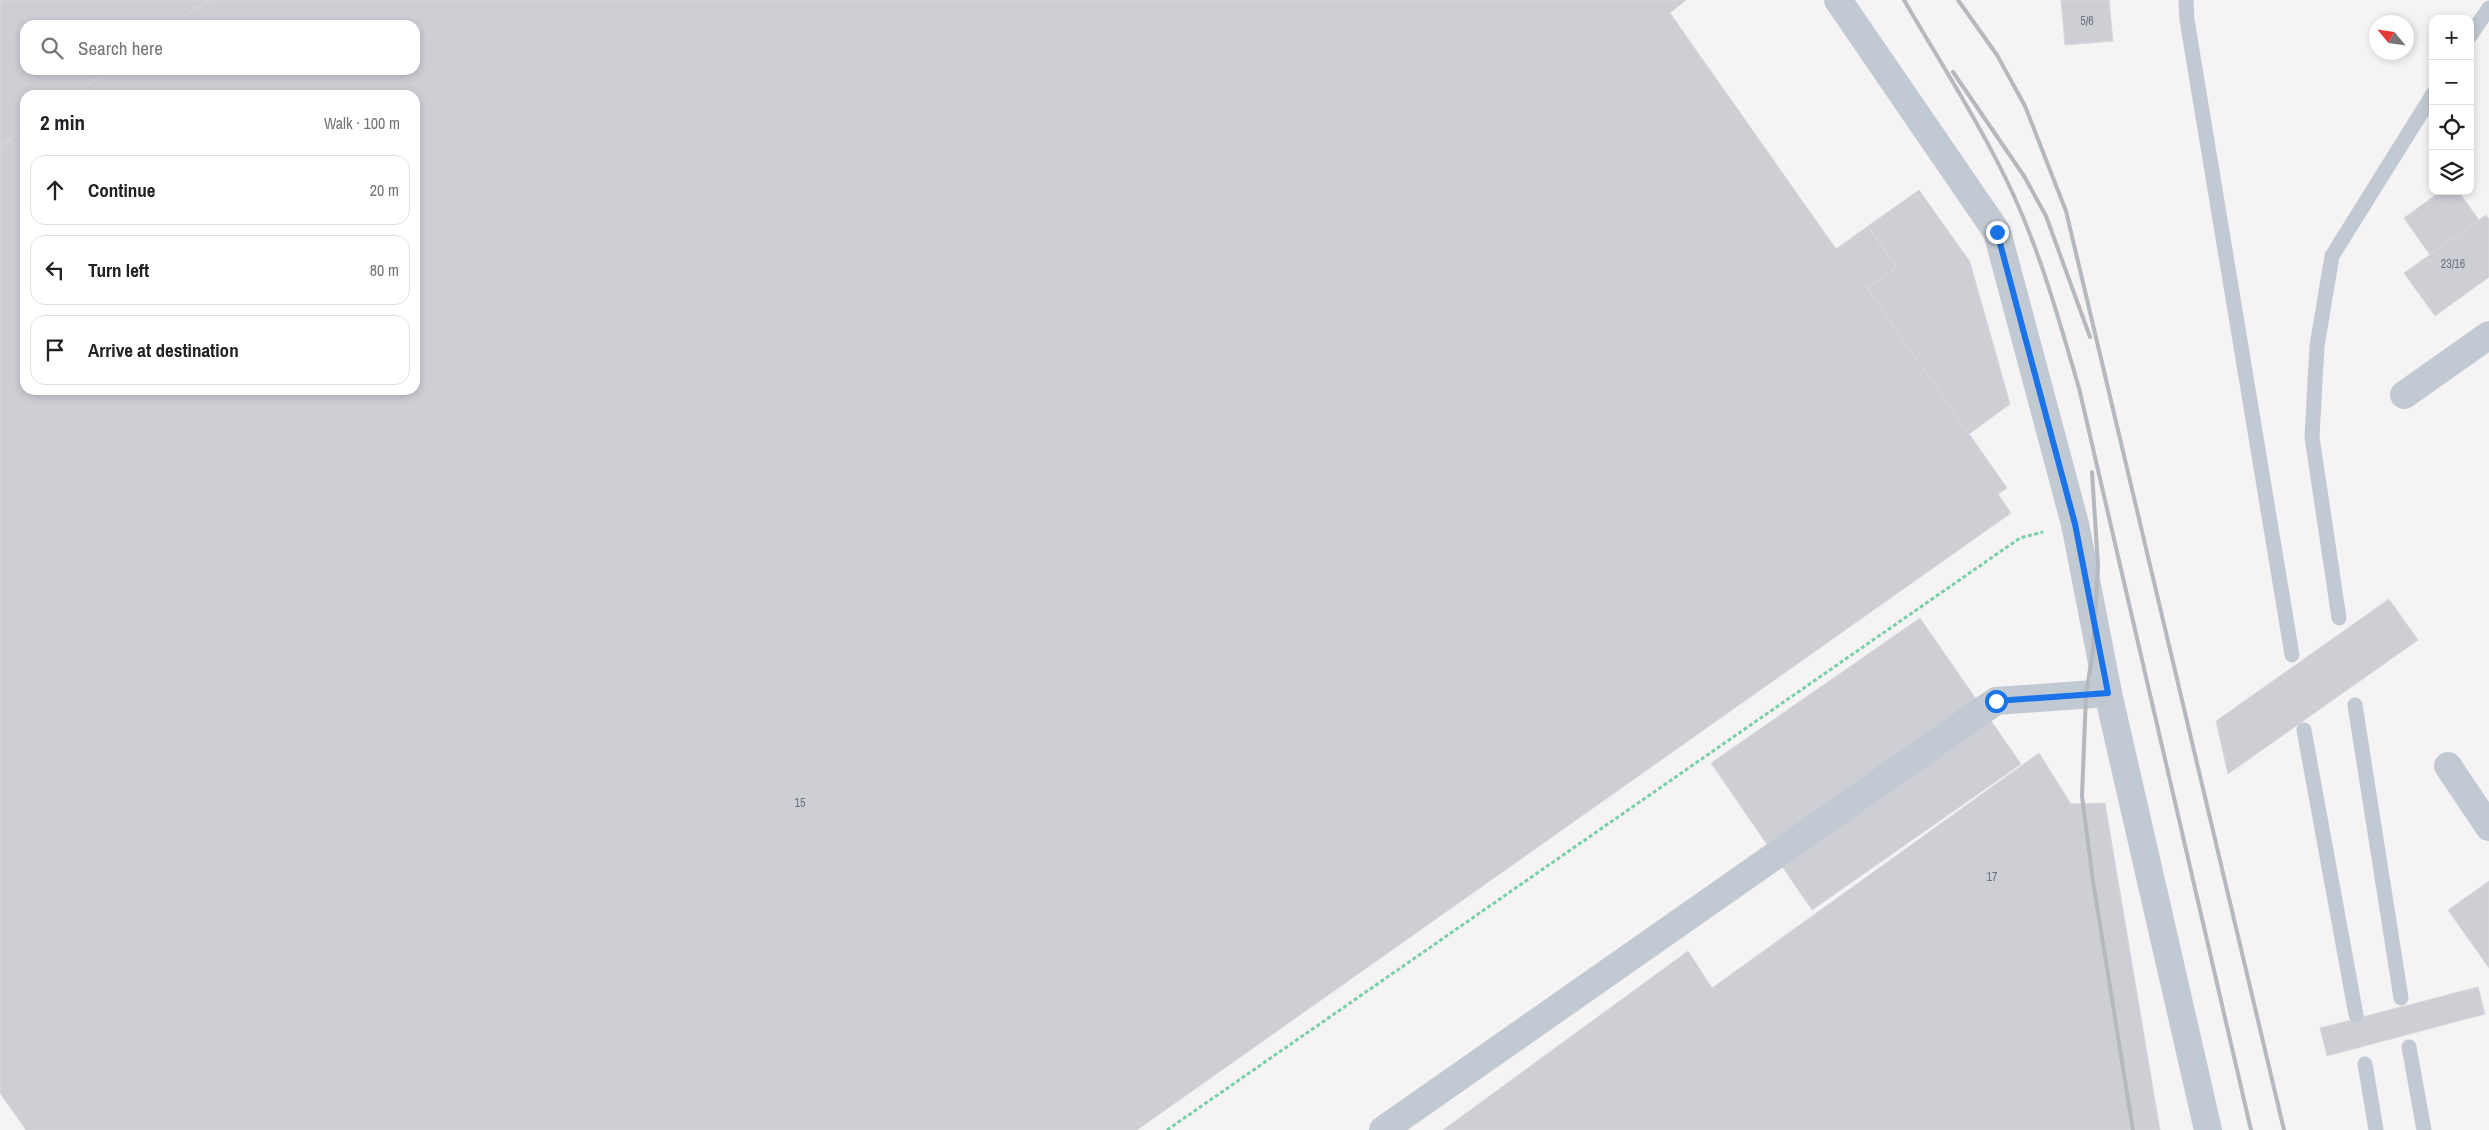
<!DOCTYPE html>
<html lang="en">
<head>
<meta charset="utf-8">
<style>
	:root { --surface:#fff; --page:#f6f6f6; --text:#202124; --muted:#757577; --line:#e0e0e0 }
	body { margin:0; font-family:"Archivo Narrow",sans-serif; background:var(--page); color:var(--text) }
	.controls { position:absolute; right:15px; top:15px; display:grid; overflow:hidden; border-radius:10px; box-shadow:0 2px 8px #0003 }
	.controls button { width:45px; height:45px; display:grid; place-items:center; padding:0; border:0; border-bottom:1px solid var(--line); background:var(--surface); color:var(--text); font:25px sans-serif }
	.compass { position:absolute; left:2369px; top:15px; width:45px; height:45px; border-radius:50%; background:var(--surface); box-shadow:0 2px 8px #0003; rotate:299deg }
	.stop { position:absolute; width:15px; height:15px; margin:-11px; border:4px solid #1a73e8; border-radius:50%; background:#fff }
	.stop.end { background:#1a73e8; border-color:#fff; box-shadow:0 1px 5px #0008 }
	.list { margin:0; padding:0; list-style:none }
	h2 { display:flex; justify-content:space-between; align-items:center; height:65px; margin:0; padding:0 20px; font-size:21px }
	h2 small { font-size:16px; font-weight:400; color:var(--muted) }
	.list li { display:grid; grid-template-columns:32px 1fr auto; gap:15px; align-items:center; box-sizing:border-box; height:70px; margin:0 10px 10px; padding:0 10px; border:1px solid var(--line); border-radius:15px }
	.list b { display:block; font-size:19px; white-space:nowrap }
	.list em { font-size:16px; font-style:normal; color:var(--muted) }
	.icon { flex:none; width:28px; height:28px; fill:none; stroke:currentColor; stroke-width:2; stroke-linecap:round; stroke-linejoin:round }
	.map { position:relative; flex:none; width:2489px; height:1130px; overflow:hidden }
	.search { position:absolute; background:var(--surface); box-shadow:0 2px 8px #0003; left:20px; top:20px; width:400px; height:55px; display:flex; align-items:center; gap:12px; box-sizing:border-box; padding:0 18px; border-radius:15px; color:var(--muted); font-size:19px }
	.panel { position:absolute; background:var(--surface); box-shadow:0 2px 8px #0003; left:20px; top:90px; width:400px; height:305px; border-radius:15px }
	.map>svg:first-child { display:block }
	.building { fill:#cdcfd5; stroke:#d7d9de }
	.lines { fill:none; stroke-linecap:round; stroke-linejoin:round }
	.path { stroke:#7ad0a6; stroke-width:3; stroke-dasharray:4 2.5; stroke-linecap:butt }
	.service { stroke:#c1cad2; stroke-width:15 }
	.minor { stroke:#c1cad2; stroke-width:28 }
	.rail { stroke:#b5b8bd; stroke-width:4 }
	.route { stroke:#1a73e8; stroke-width:6 }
	.labels { text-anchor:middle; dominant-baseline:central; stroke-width:4; stroke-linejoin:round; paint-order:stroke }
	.number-label { font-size:12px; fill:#6b747e }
</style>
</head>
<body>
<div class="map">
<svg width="2489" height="1130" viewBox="0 0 2489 1130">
	<rect width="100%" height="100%" fill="#f5f3f3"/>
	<g class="building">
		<polygon points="0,0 209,0 173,25 25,25 25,70 109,70 74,95 25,95 25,129 0,147"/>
		<polygon points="209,0 1686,0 1670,13 1836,249 1868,226 1897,268 1867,288 2007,488 1998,494 2011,513 1137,1130 26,1130 0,1093 0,147 25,129 25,390 415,390 415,95 74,95 109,70 415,70 415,25 173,25"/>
		<polygon points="2061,0 2109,0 2113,41 2065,45"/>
		<polygon points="1919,190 1970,262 2010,404 1969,434 1867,288 1897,268 1868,226"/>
		<polygon points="2441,191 2458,191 2479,220 2430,255 2404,218"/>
		<polygon points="2486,215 2489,219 2489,277 2435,316 2404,273"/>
		<polygon points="2389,599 2418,640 2228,774 2216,721"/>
		<polygon points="1920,618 2021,764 1812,910 1711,763"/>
		<polygon points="2039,753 2071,804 2105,803 2160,1130 1443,1130 1688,951 1712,988"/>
		<polygon points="2489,881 2489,968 2448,910"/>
		<polygon points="2478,987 2485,1014 2327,1056 2320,1028"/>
	</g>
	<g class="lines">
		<polyline class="path" points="1167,1130 2020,538 2043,532"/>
		<g class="service">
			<polyline points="2186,0 2187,20 2292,655"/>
			<polyline points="2470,36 2489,8"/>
			<polyline points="2339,618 2312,437 2317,346 2332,256 2433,94"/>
			<polyline points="2355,705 2401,998"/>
			<polyline points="2304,730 2356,1015"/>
			<polyline points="2409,1047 2424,1130"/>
			<polyline points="2365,1064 2376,1130"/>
		</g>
		<g class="minor">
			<polyline points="1838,0 1997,232 2075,524 2108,693 2208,1130"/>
			<polyline points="2404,395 2489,335"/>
			<polyline points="2448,766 2489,827"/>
			<polyline points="1383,1130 1996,701 2108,693"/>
		</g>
		<g class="rail">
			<path d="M1904,0c37,64 79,128 110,196 28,62 46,127 65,192l172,742"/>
			<polyline points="1958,0 1997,55 2025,106 2066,211 2284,1130"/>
			<polyline points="1953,72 2024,176 2046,216 2090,337"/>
			<polyline points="2092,472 2098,566 2093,650 2086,695 2082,796 2093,881 2133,1130"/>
		</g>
	</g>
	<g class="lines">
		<polyline class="route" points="1996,701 2108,693 2075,524 1997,232"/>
	</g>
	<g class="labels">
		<g class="number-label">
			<text x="2087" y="21">5/6</text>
			<text x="2453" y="264">23/16</text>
			<text x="800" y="803">15</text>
			<text x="1992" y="877">17</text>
		</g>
	</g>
</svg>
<div class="controls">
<button>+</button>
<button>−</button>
<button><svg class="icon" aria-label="locate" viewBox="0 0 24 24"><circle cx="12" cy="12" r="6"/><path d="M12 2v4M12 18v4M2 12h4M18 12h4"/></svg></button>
<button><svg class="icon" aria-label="layers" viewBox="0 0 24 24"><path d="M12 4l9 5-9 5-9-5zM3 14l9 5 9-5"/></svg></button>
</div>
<svg class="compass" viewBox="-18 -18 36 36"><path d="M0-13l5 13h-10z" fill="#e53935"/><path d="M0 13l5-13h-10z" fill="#757577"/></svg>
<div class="stop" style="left:1996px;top:701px"></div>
<div class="stop end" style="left:1997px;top:232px"></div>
<div class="search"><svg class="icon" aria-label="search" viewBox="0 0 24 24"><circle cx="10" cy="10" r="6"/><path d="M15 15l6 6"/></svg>Search here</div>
<section class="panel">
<h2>2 min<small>Walk · 100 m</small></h2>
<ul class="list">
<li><svg class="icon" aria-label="ahead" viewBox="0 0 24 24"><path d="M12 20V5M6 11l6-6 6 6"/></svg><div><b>Continue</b></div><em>20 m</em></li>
<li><svg class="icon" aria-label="left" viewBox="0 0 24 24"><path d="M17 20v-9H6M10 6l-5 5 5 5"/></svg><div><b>Turn left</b></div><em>80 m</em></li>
<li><svg class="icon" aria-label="arrive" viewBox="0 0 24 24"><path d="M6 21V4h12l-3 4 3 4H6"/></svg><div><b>Arrive at destination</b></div></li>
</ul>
</section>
</div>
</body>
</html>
